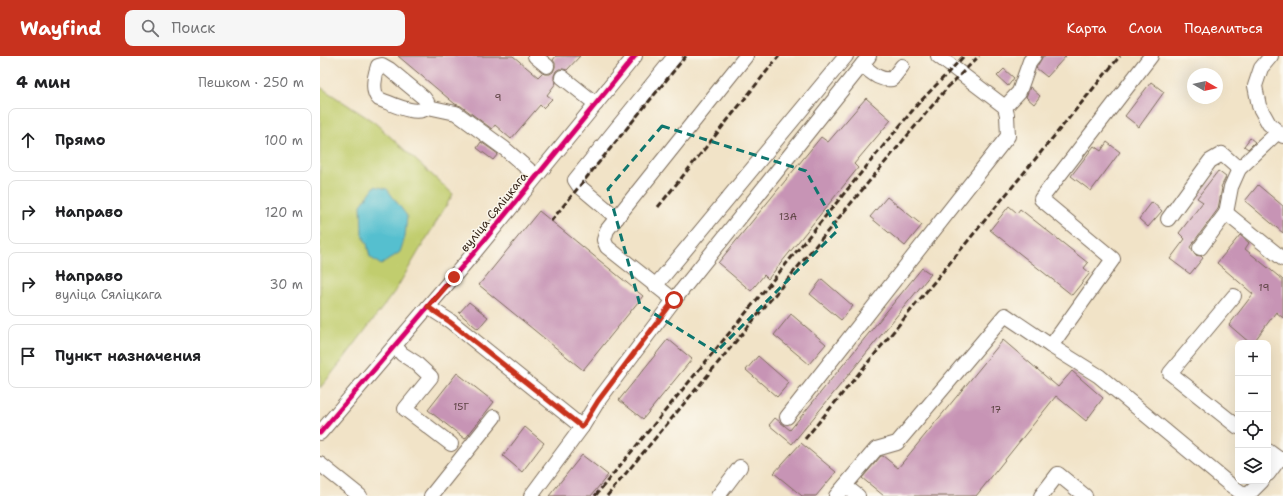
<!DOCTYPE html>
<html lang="ru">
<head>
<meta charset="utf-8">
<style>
	:root { --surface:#fff; --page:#f6f6f6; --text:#202124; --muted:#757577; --line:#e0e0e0; --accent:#c8321e }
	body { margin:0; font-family:"Shantell Sans",sans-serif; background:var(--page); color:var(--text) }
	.controls { position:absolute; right:12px; bottom:12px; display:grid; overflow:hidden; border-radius:8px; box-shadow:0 4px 16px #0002 }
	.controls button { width:36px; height:36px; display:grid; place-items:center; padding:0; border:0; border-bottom:1px solid var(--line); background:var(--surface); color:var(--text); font:20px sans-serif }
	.compass { position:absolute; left:867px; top:12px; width:36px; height:36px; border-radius:50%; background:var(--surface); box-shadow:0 4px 16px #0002; rotate:99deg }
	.stop { position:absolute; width:12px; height:12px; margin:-9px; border:3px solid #c8321e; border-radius:50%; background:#fff }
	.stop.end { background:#c8321e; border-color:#fff; box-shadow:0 1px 4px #0008 }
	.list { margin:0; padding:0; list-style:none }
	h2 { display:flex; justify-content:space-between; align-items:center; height:52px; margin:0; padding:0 16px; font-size:17px }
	h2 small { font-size:13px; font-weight:400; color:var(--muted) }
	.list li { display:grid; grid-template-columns:26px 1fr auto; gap:12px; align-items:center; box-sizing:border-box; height:64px; margin:0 8px 8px; padding:0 8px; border:1px solid var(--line); border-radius:8px }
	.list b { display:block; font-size:15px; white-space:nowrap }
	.list p { margin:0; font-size:13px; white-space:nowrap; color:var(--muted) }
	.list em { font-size:13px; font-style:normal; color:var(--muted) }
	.icon { flex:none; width:22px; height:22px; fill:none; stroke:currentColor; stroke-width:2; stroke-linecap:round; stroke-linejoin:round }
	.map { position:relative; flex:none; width:963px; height:440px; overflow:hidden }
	header { display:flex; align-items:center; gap:24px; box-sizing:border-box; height:56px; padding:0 20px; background:var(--accent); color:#fff }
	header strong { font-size:19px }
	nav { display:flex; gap:22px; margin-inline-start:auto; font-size:14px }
	.search { width:280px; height:36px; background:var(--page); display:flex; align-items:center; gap:10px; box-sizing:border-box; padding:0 14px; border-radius:8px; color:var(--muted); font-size:15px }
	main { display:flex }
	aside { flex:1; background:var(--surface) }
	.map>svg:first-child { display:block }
	.green { fill:#c1cd6e; stroke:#7e7c46 }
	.water { fill:#54bfcf; stroke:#487476 }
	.building { fill:#c794b5 }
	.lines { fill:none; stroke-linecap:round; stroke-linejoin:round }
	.minor-casing { stroke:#7b6b59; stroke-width:16 }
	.minor { stroke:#fff; stroke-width:14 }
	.rail { stroke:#3b2a1e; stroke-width:3; stroke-dasharray:6 3; stroke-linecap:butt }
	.cycleway-casing { stroke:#fbf7ec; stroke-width:8 }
	.cycleway { stroke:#d6006c; stroke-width:5 }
	.route { stroke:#c8321e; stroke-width:5 }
	.marked { fill:none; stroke:#0f766e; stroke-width:3; stroke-dasharray:8 5; stroke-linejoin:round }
	.labels { text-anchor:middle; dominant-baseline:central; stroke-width:3; stroke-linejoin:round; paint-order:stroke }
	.number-label { font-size:10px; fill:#5e4444 }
	.street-label { font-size:12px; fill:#3b2a1e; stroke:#fbf7ec }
</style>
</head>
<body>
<header>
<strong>Wayfind</strong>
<div class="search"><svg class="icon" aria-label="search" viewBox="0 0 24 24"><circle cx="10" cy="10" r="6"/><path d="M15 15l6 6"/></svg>Поиск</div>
<nav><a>Карта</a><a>Слои</a><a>Поделиться</a></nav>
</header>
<main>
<aside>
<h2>4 мин<small>Пешком · 250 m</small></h2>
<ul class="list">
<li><svg class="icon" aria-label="ahead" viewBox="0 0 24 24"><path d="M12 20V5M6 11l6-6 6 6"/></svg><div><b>Прямо</b></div><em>100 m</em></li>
<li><svg class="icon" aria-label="right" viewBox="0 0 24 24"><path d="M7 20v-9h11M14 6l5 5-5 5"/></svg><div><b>Направо</b></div><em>120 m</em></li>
<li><svg class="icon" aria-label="right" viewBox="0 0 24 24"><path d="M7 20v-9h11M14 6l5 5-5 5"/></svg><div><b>Направо</b><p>вуліца Сяліцкага</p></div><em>30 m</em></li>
<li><svg class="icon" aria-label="arrive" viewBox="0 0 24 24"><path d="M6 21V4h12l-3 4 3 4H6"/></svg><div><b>Пункт назначения</b></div></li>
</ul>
</aside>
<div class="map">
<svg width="963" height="440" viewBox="0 0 963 440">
	<rect width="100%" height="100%" fill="#fbf7ec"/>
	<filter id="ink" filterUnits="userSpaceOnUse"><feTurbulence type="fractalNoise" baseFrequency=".025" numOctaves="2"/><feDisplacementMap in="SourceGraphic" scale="8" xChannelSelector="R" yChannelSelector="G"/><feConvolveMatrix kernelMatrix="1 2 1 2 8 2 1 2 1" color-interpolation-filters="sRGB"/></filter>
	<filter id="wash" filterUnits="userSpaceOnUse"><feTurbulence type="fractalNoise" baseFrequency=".012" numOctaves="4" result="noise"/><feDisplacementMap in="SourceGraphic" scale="16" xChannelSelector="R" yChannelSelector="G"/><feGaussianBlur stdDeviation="0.9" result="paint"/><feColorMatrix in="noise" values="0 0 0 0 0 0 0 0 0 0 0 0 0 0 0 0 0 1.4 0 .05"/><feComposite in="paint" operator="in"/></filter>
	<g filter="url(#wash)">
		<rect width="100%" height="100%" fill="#f1e3c7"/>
		<polygon class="green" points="0,31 54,66 133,138 75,235 22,305 0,332"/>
		<polygon class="water" points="55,130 67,133 87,160 85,181 80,196 61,209 50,201 47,188 42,178 41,149"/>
		<g id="blocks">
			<g class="building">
				<polygon points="78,0 193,0 218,21 222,17 225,18 230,18 233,16 235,11 235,7 233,4 236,0 260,0 247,14 243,13 239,13 236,15 234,20 234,24 236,27 227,39 232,43 223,52 220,49 191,83 175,69 172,73 141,50 135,48"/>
				<polygon points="723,0 746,0 727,21 716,12"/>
				<polygon points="684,13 694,22 688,30 677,20"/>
				<polygon points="831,26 844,36 819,71 805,60"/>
				<polygon points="710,31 720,40 714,48 706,41"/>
				<polygon points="546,42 571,64 534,108 538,112 448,223 444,219 431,235 398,207 501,81 508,86"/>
				<polygon points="930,82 935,86 928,93 924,90"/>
				<polygon points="161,86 178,98 173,104 157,92"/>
				<polygon points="787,86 800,96 771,135 751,120 774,90 781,95"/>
				<polygon points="898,115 906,121 901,131 902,132 898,153 870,191 875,199 881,200 883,202 870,218 850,203 865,183 859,177 883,146 877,142"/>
				<polygon points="938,129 963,150 963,177 925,145"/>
				<polygon points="567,141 602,169 585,190 550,161"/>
				<polygon points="832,146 842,155 828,171 819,163"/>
				<polygon points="689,150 697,157 700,153 768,207 764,212 770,217 752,239 670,174"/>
				<polygon points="219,155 323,240 263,314 159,229"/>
				<polygon points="920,179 929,187 925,193 963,224 963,262 956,256 933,287 930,287 909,269 933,238 897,207"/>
				<polygon points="602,212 611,218 472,388 449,369 455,362 470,374"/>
				<polygon points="502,223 533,250 521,264 490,238"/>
				<polygon points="149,246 168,261 158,273 139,257"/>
				<polygon points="471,258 506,288 489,308 454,279"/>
				<polygon points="348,283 372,303 323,363 299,344"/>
				<polygon points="683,284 738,331 752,315 783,342 766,365 736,340 656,440 564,440 542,422 561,400 563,400 578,412"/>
				<polygon points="438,300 469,327 457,341 426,314"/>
				<polygon points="137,317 174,346 145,383 108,354"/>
				<polygon points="205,371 224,387 202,416 183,400"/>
				<polygon points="481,387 516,416 496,440 482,440 454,417"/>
				<polygon points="262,399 288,419 271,440 229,440"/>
			</g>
		</g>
	</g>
	<g filter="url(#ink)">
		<use href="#blocks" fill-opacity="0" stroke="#7b6b59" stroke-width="1"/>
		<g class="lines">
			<defs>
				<g id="minor">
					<polyline points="215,0 227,10"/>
					<polyline points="951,0 941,12 935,30 939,50 949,68 963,80"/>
					<path d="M542,9c9,7 17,16 30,14l10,-13"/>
					<polyline points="242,21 276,48"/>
					<path d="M108,51l-1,-5 -3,-4 -35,-29 -7,-4 -4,1c-3,9 -7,26 1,33 14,5 37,18 49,8l28,6 49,36 31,27"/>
					<polyline points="685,51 699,36 710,5 714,0"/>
					<polyline points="906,157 963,203"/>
					<polyline points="297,162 259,130 255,124 355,0"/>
					<polyline points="848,163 890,105 902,98 919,113"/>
					<polyline points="880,192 906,157 911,131 919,113 958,76"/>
					<polyline points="336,229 526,0"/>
					<polyline points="914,240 850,317 918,371"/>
					<polyline points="354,244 287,191 284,184 287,174 426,0"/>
					<polyline points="108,251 130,265 262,371 278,345 354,244 549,0"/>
					<polyline points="75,290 82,298 96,307 111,321 85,353 131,388"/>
					<polyline points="731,290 793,203 721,143 831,0"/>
					<polyline points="467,361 688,80 687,59 685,51 618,0"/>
					<polyline points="0,377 153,198 315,0"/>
					<polyline points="948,395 959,403"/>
					<polyline points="0,408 40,440"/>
					<polyline points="948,418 959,403 963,403"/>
					<polyline points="525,430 538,440"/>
					<polyline points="111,440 174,361"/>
					<polyline points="211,440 262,371"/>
					<polyline points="398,440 420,411"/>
					<polyline points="516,440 556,393 577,387 685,259 731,290 779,320 909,428 926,440"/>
					<polyline points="721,440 738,418 765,440"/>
					<polyline points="927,440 942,425"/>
				</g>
			</defs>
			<use href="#minor" class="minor-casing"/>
			<use href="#minor" class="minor"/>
			<g class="rail">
				<polyline points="338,151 459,0"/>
				<polyline points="231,165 366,0"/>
				<polyline points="485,383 800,0"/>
				<polyline points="275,440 597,49 644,0"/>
				<polyline points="287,440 627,32 659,0"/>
			</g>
			<defs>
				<polyline id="cycleway" points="0,377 153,198 315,0"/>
			</defs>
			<use href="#cycleway" class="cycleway-casing"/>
			<use href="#cycleway" class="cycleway"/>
		</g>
	</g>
	<g class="lines" filter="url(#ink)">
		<polyline class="route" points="134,221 108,251 130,266 262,371 278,345 354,244"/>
	</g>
	<path class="marked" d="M342,70l144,45 32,59 -122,122 -76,-47 -32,-116z"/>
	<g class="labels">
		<g class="number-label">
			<text x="178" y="41">9</text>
			<text x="468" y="160">13А</text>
			<text x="944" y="231">19</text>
			<text x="141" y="350">15Г</text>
			<text x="676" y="353">17</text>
		</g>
		<g class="street-label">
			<text transform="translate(174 156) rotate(-51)">вуліца Сяліцкага</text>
		</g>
	</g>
</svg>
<div class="controls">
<button>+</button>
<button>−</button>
<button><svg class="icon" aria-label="locate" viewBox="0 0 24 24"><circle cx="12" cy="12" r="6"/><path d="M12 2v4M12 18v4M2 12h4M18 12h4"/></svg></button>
<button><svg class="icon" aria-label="layers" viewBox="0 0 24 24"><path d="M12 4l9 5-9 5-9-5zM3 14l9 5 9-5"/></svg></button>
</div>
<svg class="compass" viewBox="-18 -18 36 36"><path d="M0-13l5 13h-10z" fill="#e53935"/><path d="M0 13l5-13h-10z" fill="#757577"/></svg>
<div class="stop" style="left:354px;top:244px"></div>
<div class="stop end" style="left:134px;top:221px"></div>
</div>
</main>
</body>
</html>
